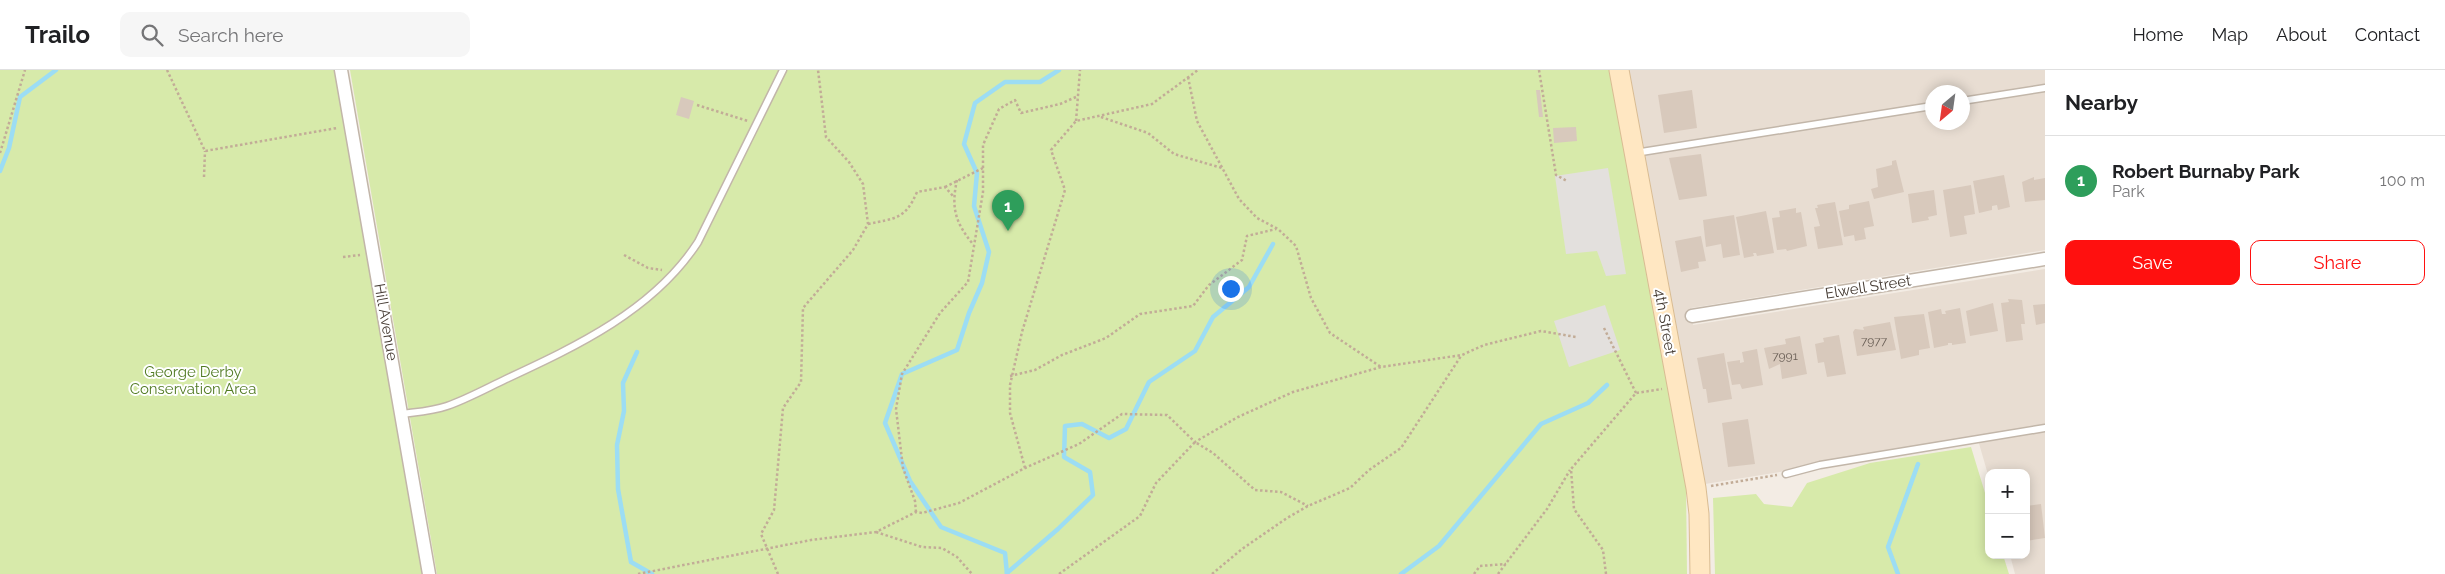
<!DOCTYPE html>
<html lang="en">
<head>
<meta charset="utf-8">
<style>
	:root { --surface:#fff; --page:#f6f6f6; --text:#202124; --muted:#757577; --line:#e0e0e0; --accent:#ff100f }
	body { margin:0; font-family:Raleway,sans-serif; background:var(--page); color:var(--text) }
	.controls { position:absolute; right:15px; bottom:15px; display:grid; overflow:hidden; border-radius:10px; box-shadow:0 2px 12px #0003 }
	.controls button { width:45px; height:45px; display:grid; place-items:center; padding:0; border:0; border-bottom:1px solid var(--line); background:var(--surface); color:var(--text); font:25px sans-serif }
	.compass { position:absolute; left:1925px; top:15px; width:45px; height:45px; border-radius:50%; background:var(--surface); box-shadow:0 2px 12px #0003; rotate:209deg }
	.you { position:absolute; left:1230px; top:218px; width:18px; height:18px; margin:-12px; border:4px solid #fff; border-radius:50%; background:#1a73e8; box-shadow:0 0 0 8px #1a73e833 }
	.badge { display:grid; place-items:center; width:32px; height:32px; border-radius:50%; background:var(--accent); color:#fff; font-size:16px; font-weight:700 }
	.pin { position:absolute; translate:-50% -41px; filter:drop-shadow(0 1px 2px #0008) }
	.pin::after { content:''; position:absolute; top:26px; width:18px; height:15px; background:inherit; clip-path:polygon(0 0,100% 0,50% 100%) }
	.list { margin:0; padding:0; list-style:none }
	h2 { display:flex; justify-content:space-between; align-items:center; height:65px; margin:0; padding:0 20px; font-size:21px }
	h2 small { font-size:16px; font-weight:400; color:var(--muted) }
	.list li { display:grid; grid-template-columns:32px 1fr auto; gap:15px; align-items:center; box-sizing:border-box; height:90px; padding:0 20px; border-top:1px solid var(--line) }
	.list b { display:block; font-size:19px; white-space:nowrap }
	.list p { margin:0; font-size:16px; white-space:nowrap; color:var(--muted) }
	.list em { font-size:16px; font-style:normal; color:var(--muted) }
	.actions { display:flex; gap:10px; padding:15px 20px }
	.actions a { flex:1; padding:11px 0; border:1px solid var(--accent); border-radius:10px; text-align:center; font-size:18px; color:var(--accent) }
	.actions .main { background:var(--accent); color:#fff }
	.icon { flex:none; width:28px; height:28px; fill:none; stroke:currentColor; stroke-width:2; stroke-linecap:round; stroke-linejoin:round }
	.map { position:relative; flex:none; width:2045px; height:504px; overflow:hidden }
	header { display:flex; align-items:center; gap:30px; box-sizing:border-box; height:70px; padding:0 25px; background:var(--surface); border-bottom:1px solid var(--line) }
	header strong { font-size:24px }
	nav { display:flex; gap:28px; margin-inline-start:auto; font-size:18px }
	.search { width:350px; height:45px; background:var(--page); display:flex; align-items:center; gap:12px; box-sizing:border-box; padding:0 18px; border-radius:10px; color:var(--muted); font-size:19px }
	main { display:flex }
	aside { flex:1; background:var(--surface) }
	.map>svg:first-child { display:block }
	.residential { fill:#e8ddd2; fill-rule:evenodd }
	.green { fill:#d7eaaa }
	.parking { fill:#e3e0dd }
	.lines { fill:none; stroke-linecap:round; stroke-linejoin:round }
	.stream { stroke:#9cddf4; stroke-width:4.5 }
	.building { fill:#d8c9bc }
	.lane-casing { stroke:#c2b6a9; stroke-width:9 }
	.street-casing { stroke:#c2b6a9; stroke-width:15 }
	.secondary-casing { stroke:#d9bc93; stroke-width:21 }
	.path { stroke:#c2ac97; stroke-width:2.5; stroke-dasharray:2.5 2.5; stroke-linecap:butt }
	.lane { stroke:#fff; stroke-width:6 }
	.street { stroke:#fff; stroke-width:12 }
	.secondary { stroke:#ffe7c2; stroke-width:19 }
	.labels { text-anchor:middle; dominant-baseline:central; stroke-width:4; stroke-linejoin:round; paint-order:stroke }
	.number-label { font-size:12px; fill:#6a5f56 }
	.street-label { font-size:15px; fill:#463c34; stroke:#fff }
	.park-label { font-size:15px; fill:#527b24; stroke:#fff }
</style>
</head>
<body>
<header>
<strong>Trailo</strong>
<div class="search"><svg class="icon" aria-label="search" viewBox="0 0 24 24"><circle cx="10" cy="10" r="6"/><path d="M15 15l6 6"/></svg>Search here</div>
<nav><a>Home</a><a>Map</a><a>About</a><a>Contact</a></nav>
</header>
<main>
<div class="map">
<svg width="2045" height="504" viewBox="0 0 2045 504">
	<rect width="100%" height="100%" fill="#f3ece4"/>
	<path class="residential" d="M1629,0h416v180l-354,58 2,17 352,-56v305h-30l-5,-19h16v-82h-37v5l-11,-38 -273,44zM1932,22h30v30h-30z"/>
	<g class="green">
		<polygon points="0,0 335,0 422,504 0,504"/>
		<polygon points="350,0 1609,0 1686,415 1687,504 437,504"/>
		<polygon points="1971,377 1989,436 1989,485 2003,485 2009,504 1715,504 1713,428 1756,424 1764,434 1792,437 1807,413 1870,393"/>
	</g>
	<g class="parking">
		<polygon points="1608,98 1626,204 1606,206 1597,181 1566,184 1555,106"/>
		<polygon points="1605,235 1620,280 1569,297 1554,251"/>
	</g>
	<g class="lines">
		<g class="stream">
			<polyline points="0,101 9,78 20,27 56,0"/>
			<polyline points="637,282 623,313 624,341 617,375 618,419 631,492 652,504"/>
			<polyline points="1007,503 1058,459 1093,425 1090,402 1064,387 1065,356 1082,354 1109,368 1126,359 1149,312 1195,281 1213,247 1249,217 1273,174"/>
			<polyline points="1007,504 1005,483 941,457 910,411 885,353 902,304 957,280 969,243 982,213 989,182 974,136 977,103 964,74 975,33 1005,12 1040,12 1059,0"/>
			<polyline points="1401,504 1439,476 1541,354 1588,333 1607,315"/>
			<polyline points="1898,504 1888,477 1918,394"/>
		</g>
	</g>
	<g class="building">
		<polygon points="1536,20 1540,20 1543,47 1539,47"/>
		<polygon points="1692,20 1697,58 1664,63 1658,25"/>
		<polygon points="681,27 694,31 689,49 676,45"/>
		<polygon points="1576,57 1577,71 1554,73 1553,58"/>
		<polygon points="1701,84 1707,126 1679,130 1669,88"/>
		<polygon points="1896,90 1904,122 1874,129 1871,119 1878,117 1876,99 1892,95 1892,91"/>
		<polygon points="2004,105 2010,137 1998,140 1997,135 1992,136 1992,140 1979,143 1973,111"/>
		<polygon points="2034,107 2034,110 2045,108 2045,130 2025,132 2022,112"/>
		<polygon points="1971,115 1975,144 1964,146 1967,164 1950,167 1943,120"/>
		<polygon points="1934,120 1937,145 1928,147 1929,150 1912,153 1908,124"/>
		<polygon points="1869,131 1874,156 1864,158 1866,169 1855,171 1854,165 1844,167 1839,141 1849,139 1849,135"/>
		<polygon points="1835,132 1843,175 1818,179 1814,157 1820,156 1815,138 1818,138 1817,135"/>
		<polygon points="1796,138 1796,143 1801,142 1807,176 1787,181 1786,179 1777,180 1772,148 1780,147 1779,141"/>
		<polygon points="1766,141 1774,183 1757,186 1756,183 1753,183 1754,186 1744,188 1736,147"/>
		<polygon points="1734,145 1740,185 1723,188 1721,174 1706,177 1703,150"/>
		<polygon points="1701,166 1706,191 1698,192 1699,198 1681,202 1675,171"/>
		<polygon points="2008,229 2022,230 2025,254 2021,254 2023,270 2006,272 2001,233 2009,232"/>
		<polygon points="1993,233 1998,261 1970,266 1966,241"/>
		<polygon points="2045,234 2045,253 2036,255 2033,235"/>
		<polygon points="1960,238 1966,273 1952,275 1952,273 1948,273 1948,275 1934,278 1928,242 1941,239 1942,244 1946,244 1945,241"/>
		<polygon points="1924,244 1930,278 1919,280 1919,285 1901,289 1894,247"/>
		<polygon points="1890,252 1896,280 1857,286 1853,262 1855,259 1864,260 1863,257"/>
		<polygon points="1839,265 1846,304 1827,307 1824,292 1818,293 1815,274 1824,272 1823,268"/>
		<polygon points="1800,266 1807,304 1782,309 1780,294 1769,299 1764,278 1786,274 1785,269"/>
		<polygon points="1757,279 1763,315 1742,319 1740,314 1732,315 1727,292 1740,290 1740,293 1744,292 1742,282"/>
		<polygon points="1724,283 1732,329 1708,333 1706,319 1703,319 1697,288"/>
		<polygon points="1748,349 1755,394 1728,397 1722,353"/>
		<polygon points="2041,434 2045,468 2026,471 2026,436"/>
	</g>
	<g class="lines">
		<defs>
			<g id="lane">
				<polyline points="1962,31 2045,18"/>
				<polyline points="1635,83 1932,36"/>
				<path d="M402,344c15,-2 31,-3 45,-8 20,-7 40,-18 59,-27 71,-33 148,-69 192,-137l85,-172"/>
				<polyline points="1786,404 1820,395 2045,358"/>
			</g>
			<g id="street">
				<polyline points="341,0 429,504"/>
				<polyline points="1692,246 2045,189"/>
			</g>
			<polyline id="secondary" points="1619,0 1696,418 1699,444 1700,504"/>
		</defs>
		<use href="#lane" class="lane-casing"/>
		<use href="#street" class="street-casing"/>
		<use href="#secondary" class="secondary-casing"/>
		<g class="path">
			<polyline points="167,0 205,81 337,58"/>
			<polyline points="1539,0 1556,105 1567,111"/>
			<polyline points="1188,7 1197,51 1239,129 1257,148 1278,159 1296,176 1311,228 1330,263 1381,297"/>
			<polyline points="697,35 748,51"/>
			<polyline points="1101,47 1148,63 1174,84 1222,98"/>
			<polyline points="1076,51 1080,0"/>
			<polyline points="0,83 25,0"/>
			<polyline points="204,107 205,81"/>
			<path d="M957,110c-6,27 -2,42 15,63"/>
			<polyline points="945,117 983,98"/>
			<path d="M868,154c27,-6 37,-4 49,-32l28,-5 8,9"/>
			<polyline points="624,185 648,198 662,200"/>
			<polyline points="343,187 360,185"/>
			<polyline points="1604,258 1636,323"/>
			<polyline points="1010,306 1035,300 1062,285 1106,268 1140,244 1193,236 1209,215 1242,190 1247,166 1276,159"/>
			<polyline points="1025,398 1010,343 1010,315 1022,262 1065,120 1051,80 1076,51 1152,34 1198,0"/>
			<polyline points="1711,416 1777,405"/>
			<polyline points="916,442 915,431 903,398 896,339 902,304 940,243 968,212 983,122 983,75 999,39 1015,30 1021,43 1060,34 1076,27"/>
			<polyline points="876,462 922,477 942,478 957,487 972,504"/>
			<polyline points="638,504 811,470 876,462 916,442 922,443 959,433 1025,398 1079,374 1122,344 1167,345 1195,372 1238,347 1293,322 1381,297 1462,285 1484,275 1541,261 1576,267"/>
			<polyline points="778,504 761,464 774,440 783,338 801,312 803,238 853,180 868,154 863,114 849,92 826,67 818,0"/>
			<polyline points="1059,504 1140,446 1156,413 1195,372 1213,383 1255,420 1281,422 1308,436"/>
			<polyline points="1212,504 1242,479 1287,448 1308,436 1350,418 1369,400 1401,378 1461,286"/>
			<polyline points="1474,504 1480,496 1506,494"/>
			<polyline points="1498,504 1547,439 1570,400"/>
			<polyline points="1606,504 1603,480 1574,439 1571,399 1636,323 1662,319"/>
		</g>
		<use href="#lane" class="lane"/>
		<use href="#street" class="street"/>
		<use href="#secondary" class="secondary"/>
	</g>
	<g class="labels">
		<g class="number-label">
			<text x="1874" y="271">7977</text>
			<text x="1785" y="286">7991</text>
		</g>
		<g class="street-label">
			<text transform="translate(1868 217) rotate(-9)">Elwell Street</text>
			<text transform="translate(386 252) rotate(80)">Hill Avenue</text>
			<text transform="translate(1665 252) rotate(80)">4th Street</text>
		</g>
		<g class="park-label">
			<text x="193" y="302">George Derby<tspan x="193" dy="17">Conservation Area</tspan></text>
		</g>
	</g>
</svg>
<div class="controls">
<button>+</button>
<button>−</button>
</div>
<svg class="compass" viewBox="-18 -18 36 36"><path d="M0-13l5 13h-10z" fill="#e53935"/><path d="M0 13l5-13h-10z" fill="#757577"/></svg>
<div class="you"></div>
<div class="pin badge" style="left:1008px;top:161px;background:#2e9e5b">1</div>
</div>
<aside>
<h2>Nearby<small></small></h2>
<ul class="list">
<li><span class="badge" style="background:#2e9e5b">1</span><div><b>Robert Burnaby Park</b><p>Park</p></div><em>100 m</em></li>
</ul>
<div class="actions"><a class="main">Save</a><a>Share</a></div>
</aside>
</main>
</body>
</html>
